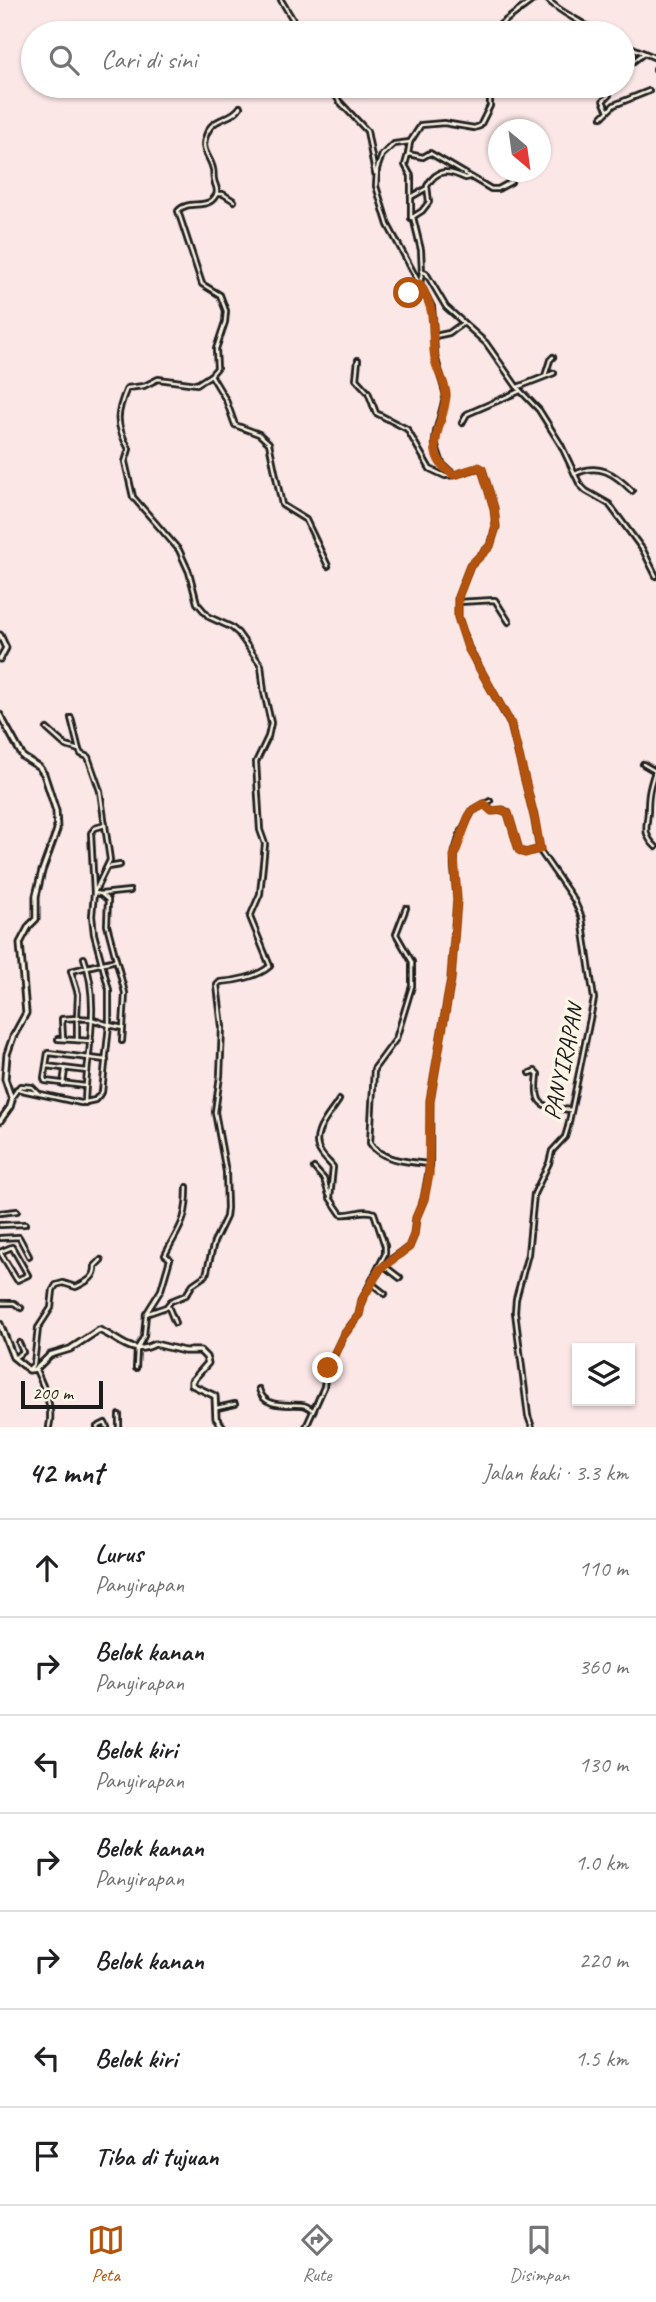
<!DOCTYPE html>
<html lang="id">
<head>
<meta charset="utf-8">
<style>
	:root { --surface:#fff; --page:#f6f6f6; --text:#202124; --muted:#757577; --line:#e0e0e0; --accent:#b45309 }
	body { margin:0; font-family:Caveat,sans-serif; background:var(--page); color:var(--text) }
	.controls { position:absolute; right:21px; bottom:21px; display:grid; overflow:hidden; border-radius:0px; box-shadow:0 2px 5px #0004 }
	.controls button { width:63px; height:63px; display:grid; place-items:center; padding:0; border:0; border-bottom:2px solid var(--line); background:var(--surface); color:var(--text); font:35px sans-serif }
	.compass { position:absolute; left:488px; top:119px; width:63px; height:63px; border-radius:50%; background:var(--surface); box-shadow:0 2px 5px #0004; rotate:151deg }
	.scale { position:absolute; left:21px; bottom:18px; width:82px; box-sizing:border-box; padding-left:7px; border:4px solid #1c1c1c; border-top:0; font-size:19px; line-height:24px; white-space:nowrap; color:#1c1c1c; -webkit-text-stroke:5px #fcf5e5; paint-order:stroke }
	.stop { position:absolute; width:21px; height:21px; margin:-16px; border:5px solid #b45309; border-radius:50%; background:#fff }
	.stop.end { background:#b45309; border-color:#fff; box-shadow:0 2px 7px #0008 }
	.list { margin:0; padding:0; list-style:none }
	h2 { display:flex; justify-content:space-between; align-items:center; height:91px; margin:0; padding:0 28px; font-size:30px }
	h2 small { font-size:23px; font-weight:400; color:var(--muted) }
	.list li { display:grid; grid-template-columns:46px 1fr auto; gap:21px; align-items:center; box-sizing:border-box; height:98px; padding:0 28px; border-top:2px solid var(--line) }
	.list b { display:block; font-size:26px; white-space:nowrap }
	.list p { margin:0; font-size:23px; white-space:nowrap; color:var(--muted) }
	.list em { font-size:23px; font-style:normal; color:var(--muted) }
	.icon { flex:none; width:38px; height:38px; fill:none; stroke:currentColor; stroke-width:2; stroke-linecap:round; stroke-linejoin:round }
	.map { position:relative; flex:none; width:656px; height:1427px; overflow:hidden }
	.search { position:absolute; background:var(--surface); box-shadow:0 2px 5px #0004; left:21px; right:21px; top:21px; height:77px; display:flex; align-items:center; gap:18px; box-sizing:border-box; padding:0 24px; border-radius:38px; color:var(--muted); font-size:26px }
	.sheet { height:777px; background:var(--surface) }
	nav { display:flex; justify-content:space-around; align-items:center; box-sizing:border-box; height:98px; border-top:2px solid var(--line); background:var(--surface); font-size:19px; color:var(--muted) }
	nav a { display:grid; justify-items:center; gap:4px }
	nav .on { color:var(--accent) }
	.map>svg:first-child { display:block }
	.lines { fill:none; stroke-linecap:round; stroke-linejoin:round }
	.minor-casing { stroke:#1c1c1c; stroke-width:8 }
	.tertiary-casing { stroke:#1c1c1c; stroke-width:9 }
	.minor { stroke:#fcf5e5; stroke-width:2.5 }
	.tertiary { stroke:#fcf5e5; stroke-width:3.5 }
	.route { stroke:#b45309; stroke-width:9 }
	.labels { text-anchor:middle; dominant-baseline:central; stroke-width:7; stroke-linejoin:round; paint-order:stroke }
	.street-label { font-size:24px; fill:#1c1c1c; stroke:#fcf5e5 }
</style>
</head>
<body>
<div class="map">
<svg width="656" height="1427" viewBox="0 0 656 1427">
	<rect width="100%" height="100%" fill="#fae7e6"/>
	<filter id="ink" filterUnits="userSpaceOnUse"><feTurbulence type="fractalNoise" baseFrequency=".0143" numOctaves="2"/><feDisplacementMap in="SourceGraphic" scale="14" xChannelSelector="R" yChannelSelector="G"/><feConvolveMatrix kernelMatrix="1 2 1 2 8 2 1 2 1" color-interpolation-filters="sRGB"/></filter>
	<g filter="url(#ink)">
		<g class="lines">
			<defs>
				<g id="minor">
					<polyline points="281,0 301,33"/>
					<path d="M548,0c15,15 33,20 48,33"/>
					<polyline points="489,33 533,0"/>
					<polyline points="623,44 656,58"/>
					<polyline points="623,69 643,54"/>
					<polyline points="656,69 656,70"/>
					<polyline points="330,86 339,101 367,131 375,173"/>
					<polyline points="490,86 490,106 480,126 474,128 444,123 421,125 410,142 394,144 382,155 377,169 376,186 388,225 432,307 435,356 446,395 436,432 435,443 442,464 454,475 478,468 482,469 494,508 496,527 490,546 470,566 458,597 458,617 468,647 511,725 534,816 540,851 574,900 582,918 594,999 568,1127 565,1137 552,1151 549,1163 534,1194 528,1254 516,1299 515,1312 528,1416 532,1427"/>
					<polyline points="604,86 609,95 603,101 607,109"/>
					<polyline points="602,117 614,105 649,91"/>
					<polyline points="410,142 408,154 423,157 430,153 491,189 498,189 511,182"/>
					<path d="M408,154l-3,11 6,11v42l11,-7 7,-9 -2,-16c10,-18 22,-16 38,-8l4,-1"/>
					<polyline points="217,194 223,194 234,201"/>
					<polyline points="411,197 427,188"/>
					<polyline points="413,217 421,250 422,272"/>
					<polyline points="407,294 420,284 422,272 426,273 446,307 486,343 517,387 539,410 561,445 580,485 586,491 609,504 643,550 656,576"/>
					<polyline points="435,336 449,333 463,323"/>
					<polyline points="358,360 356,379 368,392 376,413 407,429 430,469 445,476 454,475"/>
					<polyline points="211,375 226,400 235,425 259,434 269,443 282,505 306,520 328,566"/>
					<polyline points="545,376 550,360 553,357"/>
					<polyline points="518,387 554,373"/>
					<polyline points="462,423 467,414 520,391"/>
					<path d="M575,474c24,-12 40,0 57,17"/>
					<polyline points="458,602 495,600 509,622"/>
					<polyline points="71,718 79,750"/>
					<polyline points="47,729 66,746 79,750 81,754 88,757 100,791 110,860 94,893 92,916 94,934 109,990 109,1025 91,1019 77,1018 77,1040"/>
					<path d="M643,764l12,7c-5,16 -7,23 -7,40 -1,16 -6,23 8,36"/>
					<polyline points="485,804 492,811 503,810 508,813 519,850 525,853 539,849"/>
					<polyline points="108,867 120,865"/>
					<polyline points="101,894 130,891"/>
					<path d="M406,908l-10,26 16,28v24l-16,53 -22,30 -4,74c10,18 41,19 60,21"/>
					<path d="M84,958c17,47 2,97 1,145"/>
					<polyline points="58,1039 91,1041"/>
					<polyline points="63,1039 62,1019 77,1018 78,994 71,971 116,960"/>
					<polyline points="122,1041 123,1028"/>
					<polyline points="46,1066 87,1071"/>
					<path d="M530,1073l5,-2 3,3c-4,33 2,32 33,36"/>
					<polyline points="63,1084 65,1070"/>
					<polyline points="85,1086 45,1081 44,1078 48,1053 106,1060"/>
					<polyline points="17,1089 81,1103 95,1100 102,1092 109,1025 123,1028 125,993 107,925 108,900 101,894 94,893 91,833 95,828 105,825"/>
					<polyline points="12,1097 20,1086 32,1087 38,1093"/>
					<polyline points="314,1168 324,1179 329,1195"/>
					<polyline points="0,1213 17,1211"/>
					<polyline points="0,1225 25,1224"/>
					<polyline points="0,1238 19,1237 29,1256"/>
					<polyline points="0,1252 12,1247 28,1275 17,1280 0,1252"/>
					<polyline points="383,1265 400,1278"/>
					<polyline points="377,1274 383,1265 409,1247 414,1235 416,1218 424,1199 430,1164 430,1101 451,979 457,900 454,865 455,852 460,835 472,811 490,801"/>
					<polyline points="371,1283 385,1294"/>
					<polyline points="0,1303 14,1303 21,1308"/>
					<polyline points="168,1306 175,1323"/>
					<path d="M146,1314l15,-24 9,-31 -5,-4c15,-29 22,-33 22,-68"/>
					<polyline points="14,1358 23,1352 19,1343"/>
					<path d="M30,1368l4,-4 4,-36 13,-20 2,-18 3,-5 7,-2 13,4c10,-5 20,-9 19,-21l6,-6"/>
					<path d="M136,1368l1,-19 7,-13 2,-22 20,-7 5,-6 15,-6 7,-11 13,-9 8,-33 12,-25 1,-9 -1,-36 -11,-60 5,-36 2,-49 -5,-42 3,-3c15,-1 38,-5 50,-16l-20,-49 10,-23 5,-50 -5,-14 -4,-68 12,-25 3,-14 -7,-31 -3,-27 -23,-32 -7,-6 -22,-10 -12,-14 -8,-31 -10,-22 -46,-53 -8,-35 4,-13c-14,-25 -13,-35 -2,-61l17,-2 14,-7 39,5 14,-9 6,-7 -1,-19 9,-27 1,-11 -6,-16 -18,-11 -24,-73c10,-12 30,0 38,-16 3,-6 -1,-9 -2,-15 -1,-4 0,-8 -1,-11 -3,-14 -14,-18 -6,-36 6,-16 25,-13 33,-26"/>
					<path d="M36,1370c8,17 18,38 13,57"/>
					<path d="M259,1389c5,20 28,15 43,16 4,0 7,3 11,5"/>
					<polyline points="217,1408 235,1404"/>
					<polyline points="97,1427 105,1423 107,1427"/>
					<polyline points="119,1427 119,1415"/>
					<path d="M306,1427l18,-40 2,-16 17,-35 16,-21 3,-15 23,-46v-8l-11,-33c-11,-5 -22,3 -33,1l-11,-16 3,-31c-4,-5 -9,-9 -12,-14 -13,-18 10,-39 18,-53"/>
				</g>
				<g id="tertiary">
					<polyline points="0,635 6,648 0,659"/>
					<polyline points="0,715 23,757 39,767 44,774 56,811 57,830 42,871 36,896 36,919 29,926 20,943 26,1013 13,1037 7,1054 5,1079 12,1100 10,1107 0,1121"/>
					<path d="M0,1324l13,33 16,13 7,-1 14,-14 20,-6 29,-19c21,8 31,27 56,14l29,7h16l6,6 2,6 -16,18v4l23,11 1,22 7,9"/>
				</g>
			</defs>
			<use href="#minor" class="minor-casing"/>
			<use href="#tertiary" class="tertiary-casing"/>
			<use href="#minor" class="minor"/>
			<use href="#tertiary" class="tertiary"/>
		</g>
	</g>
	<g class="lines" filter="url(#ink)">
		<path class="route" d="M328,1368l15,-32 16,-21 3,-15 18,-31 29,-22 5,-12 2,-17 8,-19 5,-24 1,-74 21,-122 6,-79 -3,-44 14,-38 4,-7 12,-7 8,7 11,-1 5,3 11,37 6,3 15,-4 -5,-29 -24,-96 -43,-76 -10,-31v-20l12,-31 20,-20 6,-19 -2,-19 -12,-39 -3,-2 -25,8c-36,-22 -9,-51 -8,-80 0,-10 -7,-21 -10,-31 -7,-34 4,-46 -16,-80l-11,9"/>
	</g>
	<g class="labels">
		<g class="street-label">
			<text transform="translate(563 1062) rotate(-78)">PANYIRAPAN</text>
		</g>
	</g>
</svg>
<div class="controls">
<button><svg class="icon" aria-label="layers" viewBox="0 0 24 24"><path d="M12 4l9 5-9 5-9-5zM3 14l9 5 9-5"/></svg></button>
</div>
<svg class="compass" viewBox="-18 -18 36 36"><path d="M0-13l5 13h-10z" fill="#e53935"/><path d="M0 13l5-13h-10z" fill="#757577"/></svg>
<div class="scale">200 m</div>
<div class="stop" style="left:409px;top:293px"></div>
<div class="stop end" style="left:328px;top:1368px"></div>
<div class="search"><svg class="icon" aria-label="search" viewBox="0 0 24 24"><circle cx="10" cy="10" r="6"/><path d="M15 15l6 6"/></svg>Cari di sini</div>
</div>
<section class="sheet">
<h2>42 mnt<small>Jalan kaki · 3.3 km</small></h2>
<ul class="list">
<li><svg class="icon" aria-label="ahead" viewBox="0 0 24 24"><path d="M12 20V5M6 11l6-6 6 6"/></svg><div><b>Lurus</b><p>Panyirapan</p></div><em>110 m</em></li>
<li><svg class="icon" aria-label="right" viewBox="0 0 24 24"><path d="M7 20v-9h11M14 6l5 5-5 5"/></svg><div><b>Belok kanan</b><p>Panyirapan</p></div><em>360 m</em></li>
<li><svg class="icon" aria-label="left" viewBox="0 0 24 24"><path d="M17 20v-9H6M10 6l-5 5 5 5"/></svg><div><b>Belok kiri</b><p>Panyirapan</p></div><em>130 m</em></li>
<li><svg class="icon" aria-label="right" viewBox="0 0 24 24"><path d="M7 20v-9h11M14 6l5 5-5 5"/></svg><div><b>Belok kanan</b><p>Panyirapan</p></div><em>1.0 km</em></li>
<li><svg class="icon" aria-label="right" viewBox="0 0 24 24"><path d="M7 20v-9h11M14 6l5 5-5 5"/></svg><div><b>Belok kanan</b></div><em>220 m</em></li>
<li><svg class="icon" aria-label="left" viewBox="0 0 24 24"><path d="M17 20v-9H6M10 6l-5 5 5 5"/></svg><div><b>Belok kiri</b></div><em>1.5 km</em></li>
<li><svg class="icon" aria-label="arrive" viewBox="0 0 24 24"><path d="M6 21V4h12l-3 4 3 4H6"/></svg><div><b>Tiba di tujuan</b></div></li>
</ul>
</section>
<nav>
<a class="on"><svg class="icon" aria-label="map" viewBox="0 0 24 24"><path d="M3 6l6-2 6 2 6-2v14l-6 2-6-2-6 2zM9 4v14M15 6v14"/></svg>Peta</a>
<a><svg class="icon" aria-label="directions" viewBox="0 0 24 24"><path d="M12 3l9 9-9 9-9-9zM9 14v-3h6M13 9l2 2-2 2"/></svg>Rute</a>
<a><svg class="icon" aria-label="saved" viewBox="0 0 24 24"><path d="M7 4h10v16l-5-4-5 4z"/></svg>Disimpan</a>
</nav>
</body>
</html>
